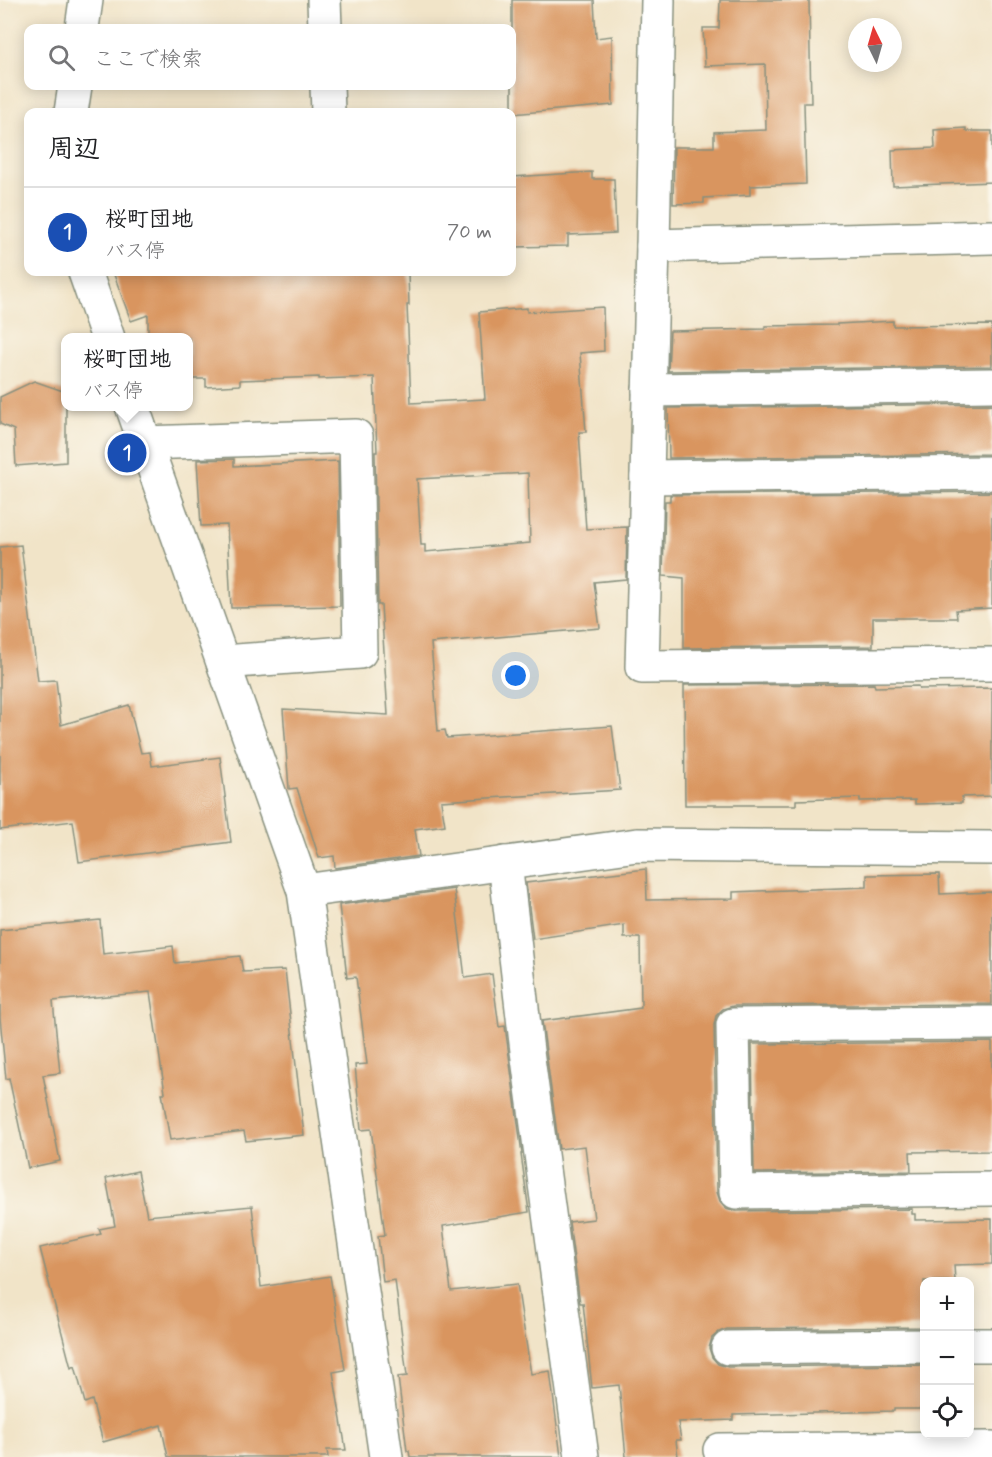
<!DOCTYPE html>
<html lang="ja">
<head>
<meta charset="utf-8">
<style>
	:root { --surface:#fff; --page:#f6f6f6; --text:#202124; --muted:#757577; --line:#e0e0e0; --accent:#c8321e }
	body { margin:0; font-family:Mynerve,"Klee One",sans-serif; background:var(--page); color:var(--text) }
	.controls { position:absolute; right:18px; bottom:18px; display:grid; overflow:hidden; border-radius:12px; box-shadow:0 3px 15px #0003 }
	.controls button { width:54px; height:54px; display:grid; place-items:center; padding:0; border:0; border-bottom:2px solid var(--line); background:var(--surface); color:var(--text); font:30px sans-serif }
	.compass { position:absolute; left:848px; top:18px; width:54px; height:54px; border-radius:50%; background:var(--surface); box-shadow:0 3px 15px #0003; rotate:355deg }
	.you { position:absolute; left:516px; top:676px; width:21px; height:21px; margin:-15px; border:4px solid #fff; border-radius:50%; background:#1a73e8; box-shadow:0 0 0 9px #1a73e833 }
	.badge { display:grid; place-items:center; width:39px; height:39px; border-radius:50%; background:var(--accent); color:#fff; font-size:20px; font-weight:700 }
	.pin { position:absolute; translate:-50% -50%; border:3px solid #fff; box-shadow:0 2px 6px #0006 }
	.popup { position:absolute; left:61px; top:333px; width:132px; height:78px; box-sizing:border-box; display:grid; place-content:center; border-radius:12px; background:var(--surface); filter:drop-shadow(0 2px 4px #0005); font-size:20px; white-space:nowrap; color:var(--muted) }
	.popup b { font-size:22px; color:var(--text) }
	.popup::after { content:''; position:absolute; left:50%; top:100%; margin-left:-12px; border:12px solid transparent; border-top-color:var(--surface) }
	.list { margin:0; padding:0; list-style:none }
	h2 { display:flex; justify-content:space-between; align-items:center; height:78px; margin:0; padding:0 24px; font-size:26px }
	h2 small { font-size:20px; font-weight:400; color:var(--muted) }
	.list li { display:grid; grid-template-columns:39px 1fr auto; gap:18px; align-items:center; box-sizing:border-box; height:90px; padding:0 24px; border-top:2px solid var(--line) }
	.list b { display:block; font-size:22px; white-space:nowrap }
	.list p { margin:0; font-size:20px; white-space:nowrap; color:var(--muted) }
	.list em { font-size:20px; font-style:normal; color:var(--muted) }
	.icon { flex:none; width:33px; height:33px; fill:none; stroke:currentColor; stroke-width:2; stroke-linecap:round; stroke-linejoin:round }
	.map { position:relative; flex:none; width:992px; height:1457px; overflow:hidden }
	.search { position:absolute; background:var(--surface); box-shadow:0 3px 15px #0003; left:24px; top:24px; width:492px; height:66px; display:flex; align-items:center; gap:15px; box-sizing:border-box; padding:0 21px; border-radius:12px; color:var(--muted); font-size:22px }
	.panel { position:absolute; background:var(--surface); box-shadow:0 3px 15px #0003; left:24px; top:108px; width:492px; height:168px; border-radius:12px }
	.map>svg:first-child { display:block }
	.building { fill:#d9955f; fill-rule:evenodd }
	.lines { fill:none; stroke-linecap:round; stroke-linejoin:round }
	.minor-casing { stroke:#88907e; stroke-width:36 }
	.minor { stroke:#fff; stroke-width:33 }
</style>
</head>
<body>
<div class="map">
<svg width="992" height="1457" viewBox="0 0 992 1457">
	<rect width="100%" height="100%" fill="#fbf7ec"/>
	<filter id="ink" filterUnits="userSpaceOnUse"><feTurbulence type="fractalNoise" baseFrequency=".0167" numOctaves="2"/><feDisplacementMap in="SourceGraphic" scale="12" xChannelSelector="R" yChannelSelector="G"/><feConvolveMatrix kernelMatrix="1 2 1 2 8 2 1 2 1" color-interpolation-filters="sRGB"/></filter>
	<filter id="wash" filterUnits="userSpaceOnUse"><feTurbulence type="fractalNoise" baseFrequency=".008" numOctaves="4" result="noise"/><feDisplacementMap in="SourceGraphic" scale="24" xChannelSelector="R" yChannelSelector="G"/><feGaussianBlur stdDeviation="1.35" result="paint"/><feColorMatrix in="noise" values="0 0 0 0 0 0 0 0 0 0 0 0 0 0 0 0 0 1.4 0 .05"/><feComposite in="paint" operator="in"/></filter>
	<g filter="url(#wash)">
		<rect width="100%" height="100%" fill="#f1e4c8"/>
		<g id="blocks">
			<g class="building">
				<polygon points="512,0 594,0 596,38 612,36 613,105 512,114"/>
				<polygon points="720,0 809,0 811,103 804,103 806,184 750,186 750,195 704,198 704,203 673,204 674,147 714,147 714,132 766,130 765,64 705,66 703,28 719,28"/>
				<polygon points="966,128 966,131 992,131 992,182 893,186 892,150 935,148 934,130"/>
				<polygon points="592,172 592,179 614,179 616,233 568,235 568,246 512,247 512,177"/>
				<path d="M113,272h295l1,33h-2l4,98 74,-4 -6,-87 48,-4v4l76,-5 1,44 -24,2 6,79h-7l7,97 41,-2 -1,52 -32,3 6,46 -169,15 7,88 7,-1 2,8 165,-12 8,64 -179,11 4,24 -30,4 4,27 -84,12 -1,-12 -15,2 -22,-70 -8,1 -6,-80 105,6 -7,-110h-3l-3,-153h2l-3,-75 -55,2v-2l-79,3v5l-34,2v-8h-17v-41h-41v-23l-17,6zM528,473l2,70 -105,9v-7h-4l-4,-66z"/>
				<polygon points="893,321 893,326 992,325 992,366 668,371 670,331 765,329 765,326 837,325 837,324"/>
				<polygon points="34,381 66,392 66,462 16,466 14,430 0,424 0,397"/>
				<polygon points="992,404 992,454 669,458 668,408"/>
				<polygon points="234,459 234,466 338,461 340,606 231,608 227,525 201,526 197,460"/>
				<polygon points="992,492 992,608 956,610 957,618 873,618 873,646 684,648 684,578 663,576 665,501 670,501 670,495"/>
				<polygon points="21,545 38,681 56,680 61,725 129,705 141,753 150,752 152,766 220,757 231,842 79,862 73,821 0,830 0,547"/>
				<polygon points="874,684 875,687 918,686 919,689 992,688 992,796 962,797 962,803 915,804 915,800 860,801 860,798 796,800 796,805 685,805 684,685"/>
				<polygon points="646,869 647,900 733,899 733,892 867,887 867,875 939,874 940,894 992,892 992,1004 733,1006 723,1009 716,1016 714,1025 717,1192 720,1201 726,1208 736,1211 912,1209 912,1214 915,1214 915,1220 992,1219 992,1264 954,1265 955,1281 924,1281 924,1327 727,1329 719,1332 712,1338 709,1348 712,1357 718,1364 728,1367 924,1365 924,1409 894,1409 894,1411 733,1415 733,1420 678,1422 681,1440 676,1440 678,1457 626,1457 619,1385 592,1388 583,1303 580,1303 569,1222 594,1219 585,1146 559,1149 542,1021 641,1008 640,938 624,938 624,925 533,939 526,883"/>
				<polygon points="454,889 465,978 492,974 499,1027 505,1026 522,1154 521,1154 529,1212 443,1226 451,1291 517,1284 531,1374 550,1371 561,1457 410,1457 409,1451 407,1451 398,1377 407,1376 395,1280 383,1282 378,1236 385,1235 371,1129 361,1130 355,1065 367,1064 356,977 347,978 339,905"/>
				<polygon points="100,920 103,954 173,946 175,963 240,956 243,972 285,970 304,1135 246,1141 244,1131 170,1140 162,1093 165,1093 150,992 53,1001 60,1073 43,1075 60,1161 28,1168 9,1078 6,1079 0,1018 0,930"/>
				<polygon points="992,1042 992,1151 910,1152 911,1171 754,1173 752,1044"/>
				<polygon points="138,1171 147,1216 252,1206 261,1287 330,1276 345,1370 333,1372 346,1450 327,1450 328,1457 168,1457 161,1425 103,1442 92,1400 85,1403 75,1366 71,1368 40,1248 101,1234 99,1229 115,1226 106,1178"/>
			</g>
		</g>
	</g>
	<g filter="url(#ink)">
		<use href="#blocks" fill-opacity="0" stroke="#88907e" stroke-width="1.5"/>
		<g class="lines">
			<defs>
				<g id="minor">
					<polyline points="324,0 325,28"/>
					<polyline points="658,0 653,246 642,667 992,664"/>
					<polyline points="82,28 86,0"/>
					<polyline points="327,86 328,112"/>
					<polyline points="71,112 75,86"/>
					<polyline points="653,246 992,237"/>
					<polyline points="85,272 108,338"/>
					<polyline points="649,390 992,385"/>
					<polyline points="132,406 304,891 386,1457"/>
					<polyline points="145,443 356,436 360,652 223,662"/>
					<polyline points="647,477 992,473"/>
					<polyline points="505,863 527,1051 582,1457"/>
					<polyline points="304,891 637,845 992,848"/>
					<polyline points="992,1023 733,1025 736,1192 992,1189"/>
					<polyline points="970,1345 992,1345"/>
					<polyline points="728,1348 924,1346"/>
					<polyline points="720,1450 992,1448"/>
				</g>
			</defs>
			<use href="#minor" class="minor-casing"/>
			<use href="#minor" class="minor"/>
		</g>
	</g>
</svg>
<div class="controls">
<button>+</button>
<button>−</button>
<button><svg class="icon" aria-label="locate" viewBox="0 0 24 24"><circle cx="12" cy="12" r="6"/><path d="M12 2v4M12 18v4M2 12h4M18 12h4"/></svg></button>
</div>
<svg class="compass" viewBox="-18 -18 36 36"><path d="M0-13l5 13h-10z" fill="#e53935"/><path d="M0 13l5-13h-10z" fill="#757577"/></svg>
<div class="you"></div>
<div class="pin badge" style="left:127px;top:453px;background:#1a4fb4">1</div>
<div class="popup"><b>桜町団地</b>バス停</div>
<div class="search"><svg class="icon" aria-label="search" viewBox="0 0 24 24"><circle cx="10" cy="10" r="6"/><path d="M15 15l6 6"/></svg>ここで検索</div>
<section class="panel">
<h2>周辺<small></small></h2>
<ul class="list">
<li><span class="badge" style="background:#1a4fb4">1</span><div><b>桜町団地</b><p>バス停</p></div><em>70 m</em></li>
</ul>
</section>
</div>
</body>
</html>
